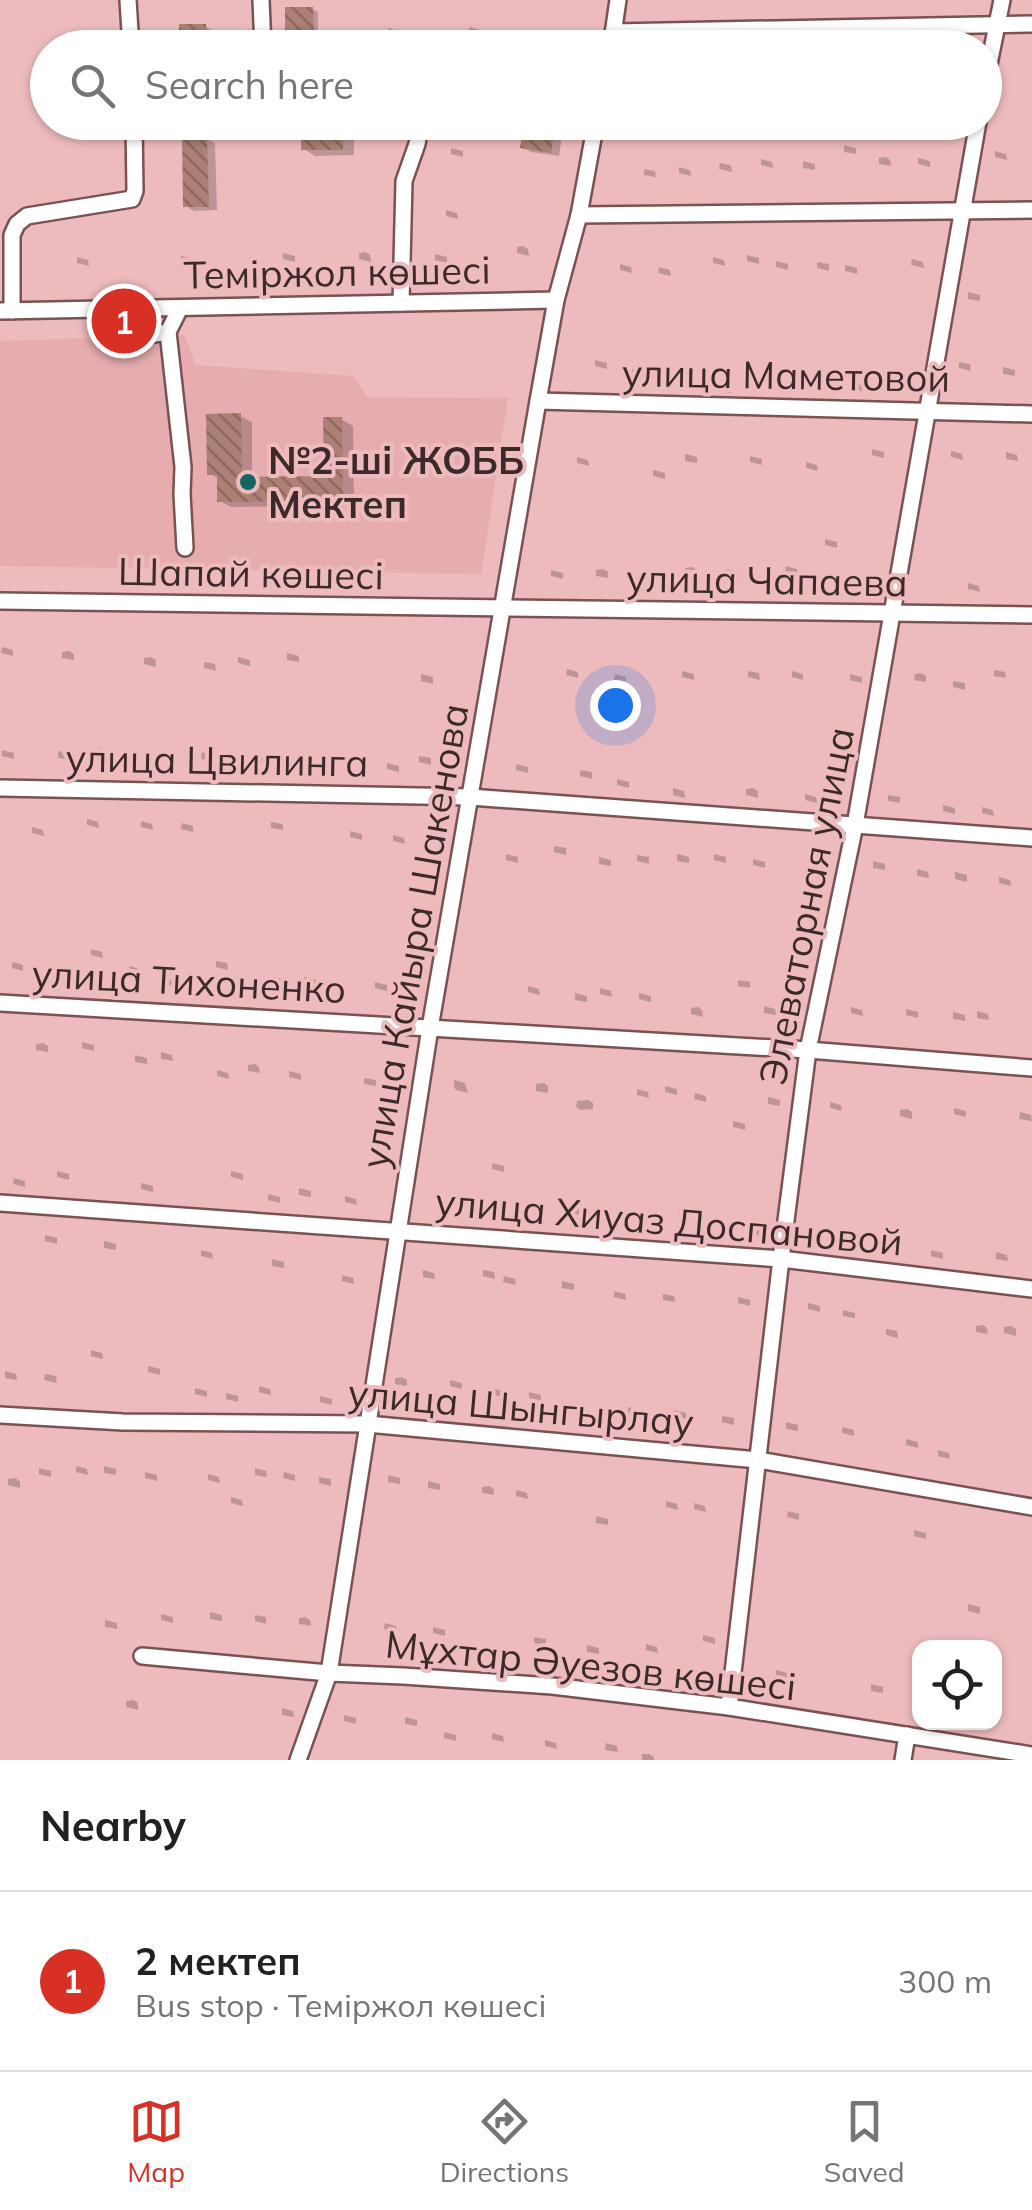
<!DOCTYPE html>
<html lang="en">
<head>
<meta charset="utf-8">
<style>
	:root { --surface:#fff; --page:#f6f6f6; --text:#202124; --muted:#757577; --line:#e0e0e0; --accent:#d93025 }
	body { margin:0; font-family:Mulish,sans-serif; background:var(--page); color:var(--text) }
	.controls { position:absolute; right:30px; bottom:30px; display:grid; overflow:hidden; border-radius:20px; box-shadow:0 2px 8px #0004 }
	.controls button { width:90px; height:90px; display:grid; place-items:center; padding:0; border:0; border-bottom:2px solid var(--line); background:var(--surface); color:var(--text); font:50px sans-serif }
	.you { position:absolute; left:615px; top:705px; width:35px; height:35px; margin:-25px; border:8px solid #fff; border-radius:50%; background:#1a73e8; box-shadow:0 0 0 15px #1a73e833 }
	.badge { display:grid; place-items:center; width:65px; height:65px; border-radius:50%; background:var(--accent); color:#fff; font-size:32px; font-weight:700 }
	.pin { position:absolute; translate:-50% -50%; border:5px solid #fff; box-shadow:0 2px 10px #0006 }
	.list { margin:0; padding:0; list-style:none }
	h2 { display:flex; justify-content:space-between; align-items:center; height:130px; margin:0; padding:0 40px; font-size:42px }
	h2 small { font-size:32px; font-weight:400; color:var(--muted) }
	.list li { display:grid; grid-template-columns:65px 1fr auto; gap:30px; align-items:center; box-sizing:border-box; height:180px; padding:0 40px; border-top:2px solid var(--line) }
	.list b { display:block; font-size:38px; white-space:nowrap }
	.list p { margin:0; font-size:32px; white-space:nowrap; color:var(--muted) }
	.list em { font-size:32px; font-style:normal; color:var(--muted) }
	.icon { flex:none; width:55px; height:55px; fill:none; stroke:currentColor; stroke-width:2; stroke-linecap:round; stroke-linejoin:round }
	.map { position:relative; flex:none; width:1032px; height:1760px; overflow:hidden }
	.search { position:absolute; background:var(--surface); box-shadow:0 2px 8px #0004; left:30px; right:30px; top:30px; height:110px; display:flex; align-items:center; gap:25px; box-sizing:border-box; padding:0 35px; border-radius:55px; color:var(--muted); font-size:38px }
	.sheet { height:310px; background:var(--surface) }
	nav { display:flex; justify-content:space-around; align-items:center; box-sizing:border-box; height:140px; border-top:2px solid var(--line); background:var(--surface); font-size:28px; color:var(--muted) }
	nav a { display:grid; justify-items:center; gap:5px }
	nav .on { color:var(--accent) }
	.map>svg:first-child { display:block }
	.built { fill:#e6acaf }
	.shadow { fill:#0003 }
	.building { fill:url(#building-back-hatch) }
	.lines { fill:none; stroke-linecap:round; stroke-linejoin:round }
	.minor-casing { stroke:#7c5153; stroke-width:20 }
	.minor { stroke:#fff; stroke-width:15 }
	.poi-dot { fill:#166565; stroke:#edbbbd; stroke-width:4 }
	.labels { text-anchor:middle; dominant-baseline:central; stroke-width:8; stroke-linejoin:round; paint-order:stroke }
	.street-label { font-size:38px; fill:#3c292a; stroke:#edbbbd }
	.poi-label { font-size:38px; font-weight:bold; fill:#3c292a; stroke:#edbbbd; text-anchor:start }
</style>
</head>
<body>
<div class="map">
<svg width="1032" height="1760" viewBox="0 0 1032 1760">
	<defs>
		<pattern id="building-back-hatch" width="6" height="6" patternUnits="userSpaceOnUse" patternTransform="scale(2.5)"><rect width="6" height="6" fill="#ac8074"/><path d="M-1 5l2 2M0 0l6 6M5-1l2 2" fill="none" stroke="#8d695f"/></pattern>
	</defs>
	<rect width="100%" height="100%" fill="#edbbbd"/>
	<polygon class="built" points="184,335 196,365 354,376 367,397 508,398 481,574 0,566 0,341"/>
	<g class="shadow">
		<polygon points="313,9 318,12 318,36 293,36 288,33"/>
		<polygon points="205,26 213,31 213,48 182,48"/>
		<polygon points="469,27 480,30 481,36 469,34"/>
		<polygon points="388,28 399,31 400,37 388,35"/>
		<polygon points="303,122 354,122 354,155 315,156 304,149"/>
		<polygon points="527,122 564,122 559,156 531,152 522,147"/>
		<polygon points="207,139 215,143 217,210 194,211 186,206"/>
		<polygon points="844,145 856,148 856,154 844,152"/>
		<polygon points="451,148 463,151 463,157 451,154"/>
		<polygon points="995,151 1006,154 1007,160 995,157"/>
		<polygon points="886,157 890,160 891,166 879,164 879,158"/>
		<polygon points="918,158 930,161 930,167 918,164"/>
		<polygon points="761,159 772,162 773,168 761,165"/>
		<polygon points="803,161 815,164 815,170 803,168"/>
		<polygon points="720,163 731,165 732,172 719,169"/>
		<polygon points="679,167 690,170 691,176 679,173"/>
		<polygon points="644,169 655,171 656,177 644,175"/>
		<polygon points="446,210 457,213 458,219 446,216"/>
		<polygon points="523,246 528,249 529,256 517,253 517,247"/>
		<polygon points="365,252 370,255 371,262 359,259 359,253"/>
		<polygon points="283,253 295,256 295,262 283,259"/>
		<polygon points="435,254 447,257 447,263 435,260"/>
		<polygon points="747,255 759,258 759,264 747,261"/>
		<polygon points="181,256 193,259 193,265 181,262"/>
		<polygon points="77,257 88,260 89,266 77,263"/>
		<polygon points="713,257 724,260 725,266 713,263"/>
		<polygon points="912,259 923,262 924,268 911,265"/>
		<polygon points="776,261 788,264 788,270 776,267"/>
		<polygon points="817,262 829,264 829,271 817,268"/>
		<polygon points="620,264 631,267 632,273 620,270"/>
		<polygon points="845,265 857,268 857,274 845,271"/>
		<polygon points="659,267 670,270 671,276 658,273"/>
		<polygon points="968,292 980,295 980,301 968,299"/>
		<polygon points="595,360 607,363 607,369 595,366"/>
		<polygon points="959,362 970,364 971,371 959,368"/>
		<polygon points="1003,367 1015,370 1015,376 1003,374"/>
		<polygon points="632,369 643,372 644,378 631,376"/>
		<polygon points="669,377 680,380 681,386 669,383"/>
		<polygon points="900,378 905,381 905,387 893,385 893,379"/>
		<polygon points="850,382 862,385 862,391 850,388"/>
		<polygon points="786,383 797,386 797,392 785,389"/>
		<polygon points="718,384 730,387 730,393 718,390"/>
		<polygon points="240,416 252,422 252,479 326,478 341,419 353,426 354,506 231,507 220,501 220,479 209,473"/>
		<polygon points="872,449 884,452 884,458 872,455"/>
		<polygon points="951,451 962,454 963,460 951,457"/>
		<polygon points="1006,452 1017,455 1018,461 1006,459"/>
		<polygon points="685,454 697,457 697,463 685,461"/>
		<polygon points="750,456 762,459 762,465 750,462"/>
		<polygon points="577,457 588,460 589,466 577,463"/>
		<polygon points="806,462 817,465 818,471 806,468"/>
		<polygon points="653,470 665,473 665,479 653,476"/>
		<polygon points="825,539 837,542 837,548 825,545"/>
		<polygon points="786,566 797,569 798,575 785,572"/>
		<polygon points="692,567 697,570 697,576 685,574 685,568"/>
		<polygon points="603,569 608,572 608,578 596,576 596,570"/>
		<polygon points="727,569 738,572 739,578 727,575"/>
		<polygon points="551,570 563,573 563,579 551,576"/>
		<polygon points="851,574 862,577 863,583 851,581"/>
		<polygon points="968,583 979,586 980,592 968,589"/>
		<polygon points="2,647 13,650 13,656 1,653"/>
		<polygon points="69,651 74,654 74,660 62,658 62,652"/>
		<polygon points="287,653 299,656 299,662 287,660"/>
		<polygon points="151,657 156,660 156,667 144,664 144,658"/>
		<polygon points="238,657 250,660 250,666 238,663"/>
		<polygon points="204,662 215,664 216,671 204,668"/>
		<polygon points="567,669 578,672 578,678 566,675"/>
		<polygon points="994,670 1005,672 1006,678 994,676"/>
		<polygon points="682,671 694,674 694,680 682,677"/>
		<polygon points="748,671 759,673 760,680 748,677"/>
		<polygon points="792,671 803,674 803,680 792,677"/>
		<polygon points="921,673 926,676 926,682 914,680 915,674"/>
		<polygon points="421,674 433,677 433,684 421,681"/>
		<polygon points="615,674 626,677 626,683 614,680"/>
		<polygon points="850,674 862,677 862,683 850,680"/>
		<polygon points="953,681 965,683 965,690 953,687"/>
		<polygon points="98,748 109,751 110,757 98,754"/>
		<polygon points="2,750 14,753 14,759 2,756"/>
		<polygon points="58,751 70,754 70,760 58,758"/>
		<polygon points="202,752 213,755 214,761 201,759"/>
		<polygon points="147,753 158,756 158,762 147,759"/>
		<polygon points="257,755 268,758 268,764 256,761"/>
		<polygon points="419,756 431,758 431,765 419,762"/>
		<polygon points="325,758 337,761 337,767 325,764"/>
		<polygon points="387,763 399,766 399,772 387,769"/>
		<polygon points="516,764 528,767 528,773 516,770"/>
		<polygon points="580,770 592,772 592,779 580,776"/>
		<polygon points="617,779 629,782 629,788 617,785"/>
		<polygon points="673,788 684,791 685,798 673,795"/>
		<polygon points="753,788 758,791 758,798 746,795 746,789"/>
		<polygon points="805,794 816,797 817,803 805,800"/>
		<polygon points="888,795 900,797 900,803 888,801"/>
		<polygon points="943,805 955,808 955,814 943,811"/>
		<polygon points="982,807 993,810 994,816 982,813"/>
		<polygon points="87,819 98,822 99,828 87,825"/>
		<polygon points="141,821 152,824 153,830 141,827"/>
		<polygon points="271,822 283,824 283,830 271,828"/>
		<polygon points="182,823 193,826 193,832 181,829"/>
		<polygon points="32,827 43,830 44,836 32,833"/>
		<polygon points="350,831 362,834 362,840 350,837"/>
		<polygon points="393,835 404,838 405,844 393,841"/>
		<polygon points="554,846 566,848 566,855 554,852"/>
		<polygon points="506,854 518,857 518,863 506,860"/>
		<polygon points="677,854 689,857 689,863 677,861"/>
		<polygon points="714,854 726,857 726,863 714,860"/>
		<polygon points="814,854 826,857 826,863 814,860"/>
		<polygon points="637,855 649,857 649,864 637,861"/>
		<polygon points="599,857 611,860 611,866 599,864"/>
		<polygon points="753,859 765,862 765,868 753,865"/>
		<polygon points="873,861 885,864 885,870 873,868"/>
		<polygon points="917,869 928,872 929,878 917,876"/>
		<polygon points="955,872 967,875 967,882 955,879"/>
		<polygon points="999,877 1010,880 1011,886 999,883"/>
		<polygon points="91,949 102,952 103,958 91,955"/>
		<polygon points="216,961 227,963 228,970 216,967"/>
		<polygon points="12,962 23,965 23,971 12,968"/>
		<polygon points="47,964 59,967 59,973 47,971"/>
		<polygon points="129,966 140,969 141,975 129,972"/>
		<polygon points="272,977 283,979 284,986 272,983"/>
		<polygon points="304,977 316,980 316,986 304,983"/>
		<polygon points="170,979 181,982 181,988 169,985"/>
		<polygon points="738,980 750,982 750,988 738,986"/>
		<polygon points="375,982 387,985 387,991 375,988"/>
		<polygon points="528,986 539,989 540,995 528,992"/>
		<polygon points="600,988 611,991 612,997 600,994"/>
		<polygon points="575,993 587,996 587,1002 575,1000"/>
		<polygon points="639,993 651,996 651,1002 639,999"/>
		<polygon points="764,1006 775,1009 776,1015 764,1013"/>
		<polygon points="698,1007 702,1010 703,1017 691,1014 691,1008"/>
		<polygon points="851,1007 862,1010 863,1016 851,1013"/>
		<polygon points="906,1009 918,1012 918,1018 906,1015"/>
		<polygon points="977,1011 988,1014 989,1020 977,1018"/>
		<polygon points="953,1012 965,1015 965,1021 953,1019"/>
		<polygon points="82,1042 94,1045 94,1051 82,1048"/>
		<polygon points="43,1043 48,1046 48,1052 36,1050 36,1044"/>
		<polygon points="161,1052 172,1055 173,1061 161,1059"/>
		<polygon points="135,1055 147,1058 147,1064 135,1062"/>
		<polygon points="255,1064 259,1067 260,1073 248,1071 248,1065"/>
		<polygon points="217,1070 228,1073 229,1079 217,1076"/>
		<polygon points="289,1071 301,1074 301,1080 289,1077"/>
		<polygon points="364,1078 376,1080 376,1086 364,1084"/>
		<polygon points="454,1080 465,1083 468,1093 456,1090 454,1087"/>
		<polygon points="544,1083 548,1086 548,1093 536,1091 536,1084"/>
		<polygon points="665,1086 677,1089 677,1095 665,1092"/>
		<polygon points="637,1089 648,1092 649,1098 637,1095"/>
		<polygon points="695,1093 706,1096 706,1102 694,1099"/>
		<polygon points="768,1097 780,1100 780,1106 768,1104"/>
		<polygon points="588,1100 593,1103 593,1109 581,1110 576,1107 577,1101"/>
		<polygon points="830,1102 841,1105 842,1111 830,1108"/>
		<polygon points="954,1108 966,1111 966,1117 954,1114"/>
		<polygon points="907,1109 912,1112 912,1119 900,1116 900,1110"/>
		<polygon points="1020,1112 1031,1115 1032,1121 1019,1119"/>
		<polygon points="733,1121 745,1124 745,1130 733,1127"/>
		<polygon points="492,1163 504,1166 504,1172 492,1169"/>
		<polygon points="57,1171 69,1174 69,1180 57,1177"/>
		<polygon points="231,1171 243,1174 243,1180 231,1177"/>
		<polygon points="14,1178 25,1181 25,1187 13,1184"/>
		<polygon points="141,1183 153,1186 153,1192 141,1189"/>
		<polygon points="299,1188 311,1191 311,1197 299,1195"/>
		<polygon points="268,1194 280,1197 280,1203 268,1200"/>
		<polygon points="345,1196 356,1199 357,1205 345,1202"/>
		<polygon points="532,1201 543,1204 543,1210 531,1207"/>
		<polygon points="567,1206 579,1209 579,1215 567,1212"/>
		<polygon points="680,1208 691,1211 691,1217 679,1214"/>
		<polygon points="652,1216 663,1219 663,1225 651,1223"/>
		<polygon points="700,1227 712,1230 712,1236 700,1233"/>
		<polygon points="751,1227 763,1230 763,1236 751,1234"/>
		<polygon points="45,1235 57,1238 57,1244 45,1241"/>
		<polygon points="840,1238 852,1241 852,1247 840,1244"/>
		<polygon points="880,1239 892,1242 892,1248 880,1246"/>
		<polygon points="104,1241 116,1244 116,1250 104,1248"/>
		<polygon points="201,1250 212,1253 213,1259 201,1256"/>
		<polygon points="931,1250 943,1253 943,1259 931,1256"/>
		<polygon points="996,1252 1007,1255 1008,1261 996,1259"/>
		<polygon points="272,1259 284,1262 284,1268 272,1266"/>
		<polygon points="423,1270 434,1273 435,1279 423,1277"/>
		<polygon points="483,1270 494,1272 495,1279 483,1276"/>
		<polygon points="342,1275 353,1278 354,1284 342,1281"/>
		<polygon points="504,1276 515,1279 516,1285 503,1282"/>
		<polygon points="562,1281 574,1284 574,1290 562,1288"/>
		<polygon points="614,1291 625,1294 626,1300 614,1297"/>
		<polygon points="663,1294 674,1296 675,1302 663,1300"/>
		<polygon points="738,1297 750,1300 750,1306 738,1303"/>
		<polygon points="808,1303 820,1306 820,1312 808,1309"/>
		<polygon points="843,1310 855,1313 855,1318 843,1316"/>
		<polygon points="983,1325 987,1328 988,1334 976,1332 976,1326"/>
		<polygon points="1011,1326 1016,1329 1016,1336 1004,1333 1004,1327"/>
		<polygon points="886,1329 897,1331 898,1338 886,1335"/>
		<polygon points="91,1350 102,1353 103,1359 91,1356"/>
		<polygon points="148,1366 160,1369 160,1375 148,1372"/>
		<polygon points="5,1371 16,1374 17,1380 5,1378"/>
		<polygon points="45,1374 56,1376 57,1383 44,1380"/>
		<polygon points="402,1377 407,1380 407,1386 395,1384 395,1378"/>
		<polygon points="450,1380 462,1383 462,1389 450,1386"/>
		<polygon points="259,1386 270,1389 271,1395 259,1392"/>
		<polygon points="195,1388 207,1391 207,1397 195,1394"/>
		<polygon points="491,1388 502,1391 503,1397 491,1394"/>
		<polygon points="529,1392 541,1395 541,1401 529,1398"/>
		<polygon points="226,1393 238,1396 238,1402 226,1399"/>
		<polygon points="320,1396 332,1399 332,1405 320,1402"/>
		<polygon points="600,1406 612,1408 612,1414 600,1412"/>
		<polygon points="628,1407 640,1410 640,1416 628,1413"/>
		<polygon points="674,1410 686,1413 686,1419 674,1416"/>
		<polygon points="722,1416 734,1418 734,1425 722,1422"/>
		<polygon points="786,1422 798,1425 798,1431 786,1429"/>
		<polygon points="842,1427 854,1430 854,1436 842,1433"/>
		<polygon points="906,1439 918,1442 918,1448 906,1445"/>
		<polygon points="938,1450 949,1453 950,1459 938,1456"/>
		<polygon points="76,1466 87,1469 88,1475 76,1472"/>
		<polygon points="104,1466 116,1469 116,1475 104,1473"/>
		<polygon points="39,1468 51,1471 51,1477 39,1474"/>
		<polygon points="255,1468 266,1471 267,1477 255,1475"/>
		<polygon points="145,1472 157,1475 157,1481 145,1478"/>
		<polygon points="284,1472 295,1475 295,1481 283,1478"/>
		<polygon points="208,1474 219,1477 220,1483 208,1480"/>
		<polygon points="388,1475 400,1478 400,1484 388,1482"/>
		<polygon points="319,1477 331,1479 331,1486 319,1483"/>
		<polygon points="15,1478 20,1481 20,1488 8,1485 8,1479"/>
		<polygon points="428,1481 440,1484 440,1490 428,1488"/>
		<polygon points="489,1486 494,1489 494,1495 482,1493 482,1487"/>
		<polygon points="516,1490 527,1493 528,1499 516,1496"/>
		<polygon points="231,1497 242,1500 243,1506 231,1503"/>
		<polygon points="666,1501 677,1504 678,1510 666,1507"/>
		<polygon points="694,1503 705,1506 706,1512 694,1509"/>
		<polygon points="788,1511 799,1514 799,1520 787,1517"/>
		<polygon points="596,1516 608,1519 608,1525 596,1523"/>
		<polygon points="914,1530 926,1533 926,1539 914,1536"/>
		<polygon points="968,1604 980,1607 980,1614 968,1611"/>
		<polygon points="210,1612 222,1615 222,1621 210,1619"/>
		<polygon points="161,1614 173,1617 173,1623 161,1620"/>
		<polygon points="255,1615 266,1617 266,1624 255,1621"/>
		<polygon points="305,1617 310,1620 311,1626 299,1624 299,1618"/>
		<polygon points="105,1620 117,1623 117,1629 105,1627"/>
		<polygon points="385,1623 396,1626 397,1632 384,1629"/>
		<polygon points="433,1627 445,1630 445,1636 433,1633"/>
		<polygon points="703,1635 715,1638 715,1644 703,1641"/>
		<polygon points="534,1637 546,1639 546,1646 534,1643"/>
		<polygon points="646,1644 657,1647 658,1653 646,1650"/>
		<polygon points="587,1645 599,1648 599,1654 587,1652"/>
		<polygon points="776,1670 788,1673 788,1679 776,1676"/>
		<polygon points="871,1684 883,1687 883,1693 871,1691"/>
		<polygon points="133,1700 138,1703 138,1710 126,1707 126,1701"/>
		<polygon points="282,1708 293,1711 294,1717 282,1715"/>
		<polygon points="344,1715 356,1718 356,1724 344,1721"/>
		<polygon points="405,1717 417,1720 417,1726 405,1724"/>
		<polygon points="444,1732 456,1735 456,1741 444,1738"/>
		<polygon points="492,1733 503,1736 504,1742 492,1739"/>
		<polygon points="545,1740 556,1743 557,1749 545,1746"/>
		<polygon points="606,1743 617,1746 618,1752 605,1750"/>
		<polygon points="642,1754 649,1754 654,1757 654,1760 642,1760"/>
	</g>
	<g class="building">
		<polygon points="285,7 313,7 314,34 285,35"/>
		<rect x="179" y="24" width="27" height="24"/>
		<rect x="301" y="122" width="42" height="28"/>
		<polygon points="524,122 556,122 551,153 520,148"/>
		<polygon points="207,136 209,207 183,207 182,137"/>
		<polygon points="241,413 242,477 324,476 323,417 342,417 343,501 217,502 217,475 207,475 206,414"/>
	</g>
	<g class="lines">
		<defs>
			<g id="minor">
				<polyline points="128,0 131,48"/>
				<polyline points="261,0 263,48"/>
				<polyline points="613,32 1032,24"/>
				<polyline points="611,48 618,0"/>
				<polyline points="984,89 1002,0"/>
				<polyline points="579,215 1032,210"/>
				<polyline points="401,303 404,181 417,144 421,122"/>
				<path d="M103,309c1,8 0,19 7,24 9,6 47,1 58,-1l12,-24"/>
				<polyline points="0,311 556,300"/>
				<polyline points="12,311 12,235 17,224 27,216 132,199 135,191 134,122"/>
				<polyline points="168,332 183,467 182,494 185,548"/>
				<polyline points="538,401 1032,414"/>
				<polyline points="0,601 1032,615"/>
				<polyline points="0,788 470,797 1032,838"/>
				<polyline points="0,1003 808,1050 1032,1068"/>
				<polyline points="0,1203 781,1259 1032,1289"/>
				<polyline points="0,1415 123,1422 367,1424 758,1460 1032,1507"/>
				<polyline points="142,1656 329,1673 403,1676 552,1686 729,1707 1032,1755"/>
				<polyline points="729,1707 781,1259 808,1050 855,825 978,122"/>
				<polyline points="298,1760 329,1673 430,1028 538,401 556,300 579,215 596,122"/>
				<polyline points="903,1760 907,1735"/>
			</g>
		</defs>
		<use href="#minor" class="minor-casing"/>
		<use href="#minor" class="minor"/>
	</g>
	<circle class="poi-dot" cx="248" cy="482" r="10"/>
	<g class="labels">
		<g class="street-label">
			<text transform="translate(337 272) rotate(-1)">Теміржол көшесі</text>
			<text transform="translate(786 375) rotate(1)">улица Маметовой</text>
			<text transform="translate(251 573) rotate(1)">Шапай көшесі</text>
			<text transform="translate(767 580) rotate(1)">улица Чапаева</text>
			<text transform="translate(217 760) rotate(1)">улица Цвилинга</text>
			<text transform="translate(806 906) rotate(-79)">Элеваторная улица</text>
			<text transform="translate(414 936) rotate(-80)">улица Кайыра Шакенова</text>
			<text transform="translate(189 981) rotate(3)">улица Тихоненко</text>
			<text transform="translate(669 1221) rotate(5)">улица Хиуаз Доспановой</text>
			<text transform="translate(521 1407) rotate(5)">улица Шынгырлау</text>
			<text transform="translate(591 1665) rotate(6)">Мұхтар Әуезов көшесі</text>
		</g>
		<g class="poi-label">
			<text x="268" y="460">№2-ші ЖОББ<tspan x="268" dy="44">Мектеп</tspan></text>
		</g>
	</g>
</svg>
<div class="controls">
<button><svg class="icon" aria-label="locate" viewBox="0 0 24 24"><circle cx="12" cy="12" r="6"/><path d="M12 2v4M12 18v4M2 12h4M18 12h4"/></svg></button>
</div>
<div class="you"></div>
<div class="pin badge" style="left:124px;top:321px">1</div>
<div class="search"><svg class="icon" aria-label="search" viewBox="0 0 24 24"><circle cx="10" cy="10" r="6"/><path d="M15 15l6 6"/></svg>Search here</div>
</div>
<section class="sheet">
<h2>Nearby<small></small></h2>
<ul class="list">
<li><span class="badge">1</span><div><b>2 мектеп</b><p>Bus stop · Теміржол көшесі</p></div><em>300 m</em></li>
</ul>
</section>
<nav>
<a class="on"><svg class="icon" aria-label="map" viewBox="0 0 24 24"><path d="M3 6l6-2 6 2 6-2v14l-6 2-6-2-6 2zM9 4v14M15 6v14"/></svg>Map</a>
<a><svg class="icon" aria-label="directions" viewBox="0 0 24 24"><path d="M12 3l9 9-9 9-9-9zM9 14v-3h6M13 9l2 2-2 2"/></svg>Directions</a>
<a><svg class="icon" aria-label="saved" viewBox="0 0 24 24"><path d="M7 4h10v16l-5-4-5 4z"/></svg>Saved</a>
</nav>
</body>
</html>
